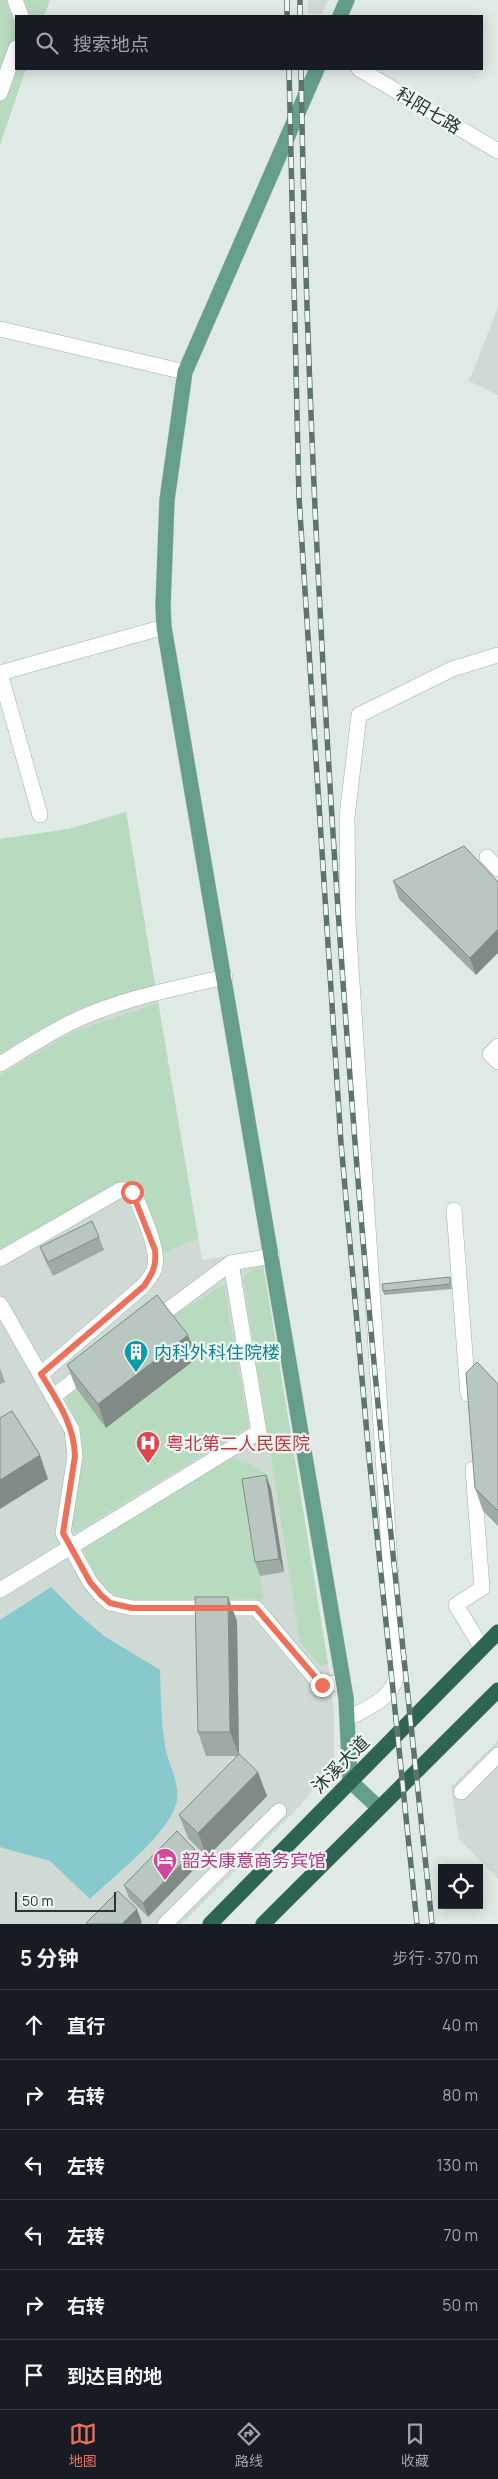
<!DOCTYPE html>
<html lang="zh">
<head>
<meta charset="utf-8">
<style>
	:root { --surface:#171b24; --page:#20242c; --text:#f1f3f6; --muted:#9ea1a6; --line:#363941; --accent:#ed715a }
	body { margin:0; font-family:Manrope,"Noto Sans SC",sans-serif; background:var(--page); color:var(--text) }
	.controls { position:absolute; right:15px; bottom:15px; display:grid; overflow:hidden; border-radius:0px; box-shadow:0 2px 12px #0003 }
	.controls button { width:45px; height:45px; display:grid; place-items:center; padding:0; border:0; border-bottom:1px solid var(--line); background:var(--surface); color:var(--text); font:25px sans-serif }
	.scale { position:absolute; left:15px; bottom:12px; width:101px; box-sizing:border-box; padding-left:5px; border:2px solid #213930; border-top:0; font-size:14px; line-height:18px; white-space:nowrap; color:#213930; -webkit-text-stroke:4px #eff7f2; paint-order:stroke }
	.stop { position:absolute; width:15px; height:15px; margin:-11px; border:4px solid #ed715a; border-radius:50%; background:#fff }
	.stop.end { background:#ed715a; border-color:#fff; box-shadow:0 1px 5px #0008 }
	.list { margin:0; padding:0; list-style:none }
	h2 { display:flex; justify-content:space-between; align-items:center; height:65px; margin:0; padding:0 20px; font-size:21px }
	h2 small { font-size:16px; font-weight:400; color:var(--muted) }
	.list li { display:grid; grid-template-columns:32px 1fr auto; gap:15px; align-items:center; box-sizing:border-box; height:70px; padding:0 20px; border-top:1px solid var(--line) }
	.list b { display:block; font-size:19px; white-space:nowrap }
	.list em { font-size:16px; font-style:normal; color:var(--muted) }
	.icon { flex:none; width:28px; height:28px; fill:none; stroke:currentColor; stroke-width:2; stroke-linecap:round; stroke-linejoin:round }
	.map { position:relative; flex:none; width:498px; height:1924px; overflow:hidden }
	.search { position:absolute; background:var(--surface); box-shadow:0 2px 12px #0003; left:15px; right:15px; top:15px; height:55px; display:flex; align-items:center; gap:12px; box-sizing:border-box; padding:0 18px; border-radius:0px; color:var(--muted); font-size:19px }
	.sheet { height:485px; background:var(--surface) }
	nav { display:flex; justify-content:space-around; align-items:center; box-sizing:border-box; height:70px; border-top:1px solid var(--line); background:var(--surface); font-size:14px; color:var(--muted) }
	nav a { display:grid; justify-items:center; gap:2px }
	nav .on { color:var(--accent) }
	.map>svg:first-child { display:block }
	.built { fill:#cedad3 }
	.green { fill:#b8dbbf }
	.water { fill:#88c9ce }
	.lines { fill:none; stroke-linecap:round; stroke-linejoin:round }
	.minor-casing { stroke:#a2b1aa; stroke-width:16 }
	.major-casing { stroke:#bcc4c1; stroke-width:16 }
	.highway-casing { stroke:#bcc4c1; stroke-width:16 }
	.minor { stroke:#fff; stroke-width:15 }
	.major { stroke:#659e8a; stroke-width:15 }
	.highway { stroke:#2e6454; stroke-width:15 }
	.rail-casing { stroke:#5b756c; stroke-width:5.5 }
	.rail { stroke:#eff7f2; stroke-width:4; stroke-dasharray:11; stroke-linecap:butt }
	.wall { fill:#9eaba5 }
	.shaded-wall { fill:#818b86 }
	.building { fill:#b8c7c0; stroke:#818b86 }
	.route { stroke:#ed715a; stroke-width:6 }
	.labels { text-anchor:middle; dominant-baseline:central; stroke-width:4.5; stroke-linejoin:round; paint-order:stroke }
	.street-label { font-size:18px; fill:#213930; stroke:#eff7f2 }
	.culture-label { font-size:18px; fill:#0d838f; stroke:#eff7f2; text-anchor:start }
	.health-label { font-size:18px; fill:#be3a42; stroke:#eff7f2; text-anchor:start }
	.hotel-label { font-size:18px; fill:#b23c85; stroke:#eff7f2; text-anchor:start }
</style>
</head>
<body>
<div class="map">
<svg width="498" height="1924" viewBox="0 0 498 1924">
	<rect width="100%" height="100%" fill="#dfeae4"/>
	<g class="built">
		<polygon points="308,0 328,0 322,14 308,13"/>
		<polygon points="498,307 498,395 469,381"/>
		<polygon points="126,812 202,1260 260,1250 328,1664 334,1712 334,1765 299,1807 182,1924 0,1924 0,839 69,829"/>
		<polygon points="498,1740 498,1879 459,1839 451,1787"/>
	</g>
	<g class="green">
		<polygon points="0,0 50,0 44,16 16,16 16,69 26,69 0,145"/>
		<polygon points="126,812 155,986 81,1008 0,1053 0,839 69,829"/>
		<polygon points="158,1003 198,1238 161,1254 143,1198 117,1185 0,1249 0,1075 73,1032"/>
		<polygon points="263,1263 328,1664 320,1666 300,1642 243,1277"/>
		<polygon points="224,1285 249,1427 75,1533 69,1521 82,1441 80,1427 65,1398 76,1388 107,1428 196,1358 166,1319"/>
		<path d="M236,1459l14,4 18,12 3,14 -11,87 4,23 -135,2c-27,-8 -35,-28 -47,-53l143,-88z"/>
	</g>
	<path class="water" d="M51,1587l26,26 27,23 56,34c1,27 1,54 6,81 4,16 13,31 11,48 -3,31 -64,78 -87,100l-40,-38 -50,-14v-227z"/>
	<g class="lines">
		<defs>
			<g id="minor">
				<polyline points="15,0 21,16"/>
				<polyline points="359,69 498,151"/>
				<polyline points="0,93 16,48"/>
				<polyline points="0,329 185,372"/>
				<polyline points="40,815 0,673 164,627"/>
				<polyline points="487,857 498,869"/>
				<polyline points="498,1046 490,1054 498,1062"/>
				<path d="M0,1064c23,-14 46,-29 70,-41 49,-24 102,-34 155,-46"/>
				<polyline points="454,1210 468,1394"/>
				<path d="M0,1259l120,-69h8l7,5c7,19 26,56 19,75 -2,5 -7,11 -11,16l-102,88"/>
				<polyline points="0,1304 72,1430 75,1456 63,1533 90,1582 101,1595 110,1603 132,1608 256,1608 321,1685 343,1682"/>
				<polyline points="153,1321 231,1263 272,1256"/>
				<polyline points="54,1396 89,1369"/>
				<polyline points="473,1469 482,1588 456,1605 482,1648"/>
				<polyline points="0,1590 259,1432 231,1263"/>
				<path d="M347,1719c22,-12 49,-21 50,-49l-49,-749 -1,-104 12,-102 93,-46 46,-14"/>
				<polyline points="461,1792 498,1755"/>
				<polyline points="165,1924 279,1811"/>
			</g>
			<g id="major">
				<polyline points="340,16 347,0"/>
				<polyline points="317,69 185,372 167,500 163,606 164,627 346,1698 350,1781 379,1808"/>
			</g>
			<g id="highway">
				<polyline points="210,1924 498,1632"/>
				<polyline points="263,1924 498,1690"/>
			</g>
		</defs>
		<use href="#minor" class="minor-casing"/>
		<use href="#major" class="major-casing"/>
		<use href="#highway" class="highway-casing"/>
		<use href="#minor" class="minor"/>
		<use href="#major" class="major"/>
		<use href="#highway" class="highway"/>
		<defs>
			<g id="rail">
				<polyline points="287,0 287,16"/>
				<polyline points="300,16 300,0"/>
				<polyline points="289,69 299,498 341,1143 369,1457 417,1924"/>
				<path d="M301,69c6,358 26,716 54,1073 20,261 50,522 77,782"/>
			</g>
		</defs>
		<use href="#rail" class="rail-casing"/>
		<use href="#rail" class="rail"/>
	</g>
	<g class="wall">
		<polygon points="393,881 498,882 476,975 399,899"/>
		<polygon points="99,1237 104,1250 53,1276 45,1260 40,1247"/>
		<polygon points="450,1277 451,1282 452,1289 384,1295 383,1291"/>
		<polygon points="197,1358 106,1428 76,1388 67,1365"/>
		<polygon points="0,1368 5,1382 0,1384"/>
		<polygon points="498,1384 498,1526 483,1511 475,1488"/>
		<polygon points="271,1489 284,1572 260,1576 255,1562"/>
		<polygon points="237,1621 239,1754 267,1796 207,1857 188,1838 179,1815 238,1756 206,1756 198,1732"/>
		<polygon points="195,1850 200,1863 148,1917 129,1898 124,1885"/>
	</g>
	<g class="shaded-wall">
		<polygon points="498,929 498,953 476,975 470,958"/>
		<polygon points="188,1335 197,1358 106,1428 98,1404"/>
		<polygon points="40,1455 48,1479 0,1509 0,1480"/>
		<polygon points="266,1475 271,1489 284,1572 279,1559"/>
		<polygon points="228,1597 237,1621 239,1755 230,1732"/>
		<polygon points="258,1772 267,1796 207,1857 198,1833"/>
		<polygon points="195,1850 200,1863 148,1917 143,1903"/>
		<polygon points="137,1909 142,1923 141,1924 122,1924"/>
	</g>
	<g class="building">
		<polygon points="464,846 498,882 498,929 470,958 393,881"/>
		<polygon points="92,1221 99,1237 48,1262 40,1247"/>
		<polygon points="450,1277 450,1284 383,1291 382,1284"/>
		<polygon points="157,1295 188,1335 98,1404 67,1365"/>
		<polygon points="477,1362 498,1384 498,1511 475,1488 466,1373"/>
		<polygon points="12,1411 40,1455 0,1480 0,1418"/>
		<polygon points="266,1475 279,1559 255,1562 242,1479"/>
		<polygon points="195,1597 228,1597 230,1732 198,1732"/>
		<polygon points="239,1754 258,1772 198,1833 179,1815"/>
		<polygon points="177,1831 195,1850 143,1903 124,1885"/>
		<polygon points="118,1891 137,1909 122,1924 87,1924 86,1923"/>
	</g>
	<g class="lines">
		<path class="route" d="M132,1192l23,58c2,16 -3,24 -11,36l-103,88c16,26 33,50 34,82l-12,77 27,49 11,13 9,8 22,5h124l66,77"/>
	</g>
	<defs>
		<symbol id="building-pin" viewBox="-11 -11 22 30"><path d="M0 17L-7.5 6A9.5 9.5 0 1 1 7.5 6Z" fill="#0f9aa8" stroke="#eff7f2"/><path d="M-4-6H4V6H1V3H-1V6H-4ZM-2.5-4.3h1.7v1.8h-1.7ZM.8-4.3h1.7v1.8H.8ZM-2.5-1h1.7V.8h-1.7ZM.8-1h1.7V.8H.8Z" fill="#fff"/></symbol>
		<symbol id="hospital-pin" viewBox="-11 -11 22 30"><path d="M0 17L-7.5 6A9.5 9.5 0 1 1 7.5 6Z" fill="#e0444e" stroke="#eff7f2"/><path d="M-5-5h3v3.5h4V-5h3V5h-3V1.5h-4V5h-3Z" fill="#fff"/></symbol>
		<symbol id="hotel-pin" viewBox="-11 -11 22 30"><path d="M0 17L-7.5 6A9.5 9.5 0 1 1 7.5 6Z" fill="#d1479c" stroke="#eff7f2"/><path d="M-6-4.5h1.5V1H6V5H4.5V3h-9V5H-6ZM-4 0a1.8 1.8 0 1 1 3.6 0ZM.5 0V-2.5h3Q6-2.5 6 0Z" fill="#fff"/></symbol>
	</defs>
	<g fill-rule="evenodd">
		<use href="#building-pin" x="122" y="1338" width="28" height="38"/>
		<use href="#hospital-pin" x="134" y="1429" width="28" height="38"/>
		<use href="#hotel-pin" x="151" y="1846" width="28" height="38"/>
	</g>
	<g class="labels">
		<g class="street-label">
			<text transform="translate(429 110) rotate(31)">科阳七路</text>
			<text transform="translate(340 1764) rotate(-45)">沐溪大道</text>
		</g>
		<g class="culture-label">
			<text x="154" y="1352">内科外科住院楼</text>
		</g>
		<g class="health-label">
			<text x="166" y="1443">粤北第二人民医院</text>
		</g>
		<g class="hotel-label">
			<text x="182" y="1860">韶关康意商务宾馆</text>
		</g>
	</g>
</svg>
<div class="controls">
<button><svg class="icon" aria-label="locate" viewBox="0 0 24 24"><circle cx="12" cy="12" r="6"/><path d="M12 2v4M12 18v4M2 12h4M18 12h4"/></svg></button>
</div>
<div class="scale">50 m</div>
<div class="stop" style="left:132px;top:1192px"></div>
<div class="stop end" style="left:322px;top:1685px"></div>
<div class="search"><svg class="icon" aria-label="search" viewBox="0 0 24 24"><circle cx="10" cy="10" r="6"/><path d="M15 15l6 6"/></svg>搜索地点</div>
</div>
<section class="sheet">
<h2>5 分钟<small>步行 · 370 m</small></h2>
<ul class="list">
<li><svg class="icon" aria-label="ahead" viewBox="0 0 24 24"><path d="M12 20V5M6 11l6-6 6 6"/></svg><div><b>直行</b></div><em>40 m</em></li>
<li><svg class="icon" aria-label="right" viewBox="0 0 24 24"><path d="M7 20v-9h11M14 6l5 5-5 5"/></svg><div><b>右转</b></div><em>80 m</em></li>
<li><svg class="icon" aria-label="left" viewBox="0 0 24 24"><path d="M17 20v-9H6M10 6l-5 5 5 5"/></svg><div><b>左转</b></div><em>130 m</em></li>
<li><svg class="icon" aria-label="left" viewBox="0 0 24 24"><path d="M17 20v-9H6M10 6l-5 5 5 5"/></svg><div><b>左转</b></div><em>70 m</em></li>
<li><svg class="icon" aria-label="right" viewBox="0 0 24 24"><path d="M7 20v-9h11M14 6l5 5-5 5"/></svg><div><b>右转</b></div><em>50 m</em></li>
<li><svg class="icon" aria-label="arrive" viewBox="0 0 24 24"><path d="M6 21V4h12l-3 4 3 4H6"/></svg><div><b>到达目的地</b></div></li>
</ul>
</section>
<nav>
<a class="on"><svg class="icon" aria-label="map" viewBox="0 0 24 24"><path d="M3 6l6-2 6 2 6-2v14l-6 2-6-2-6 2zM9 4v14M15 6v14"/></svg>地图</a>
<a><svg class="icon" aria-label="directions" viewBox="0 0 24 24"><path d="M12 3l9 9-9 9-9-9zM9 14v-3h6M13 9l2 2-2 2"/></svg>路线</a>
<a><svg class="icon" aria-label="saved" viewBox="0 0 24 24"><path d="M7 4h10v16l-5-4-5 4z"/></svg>收藏</a>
</nav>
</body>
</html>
